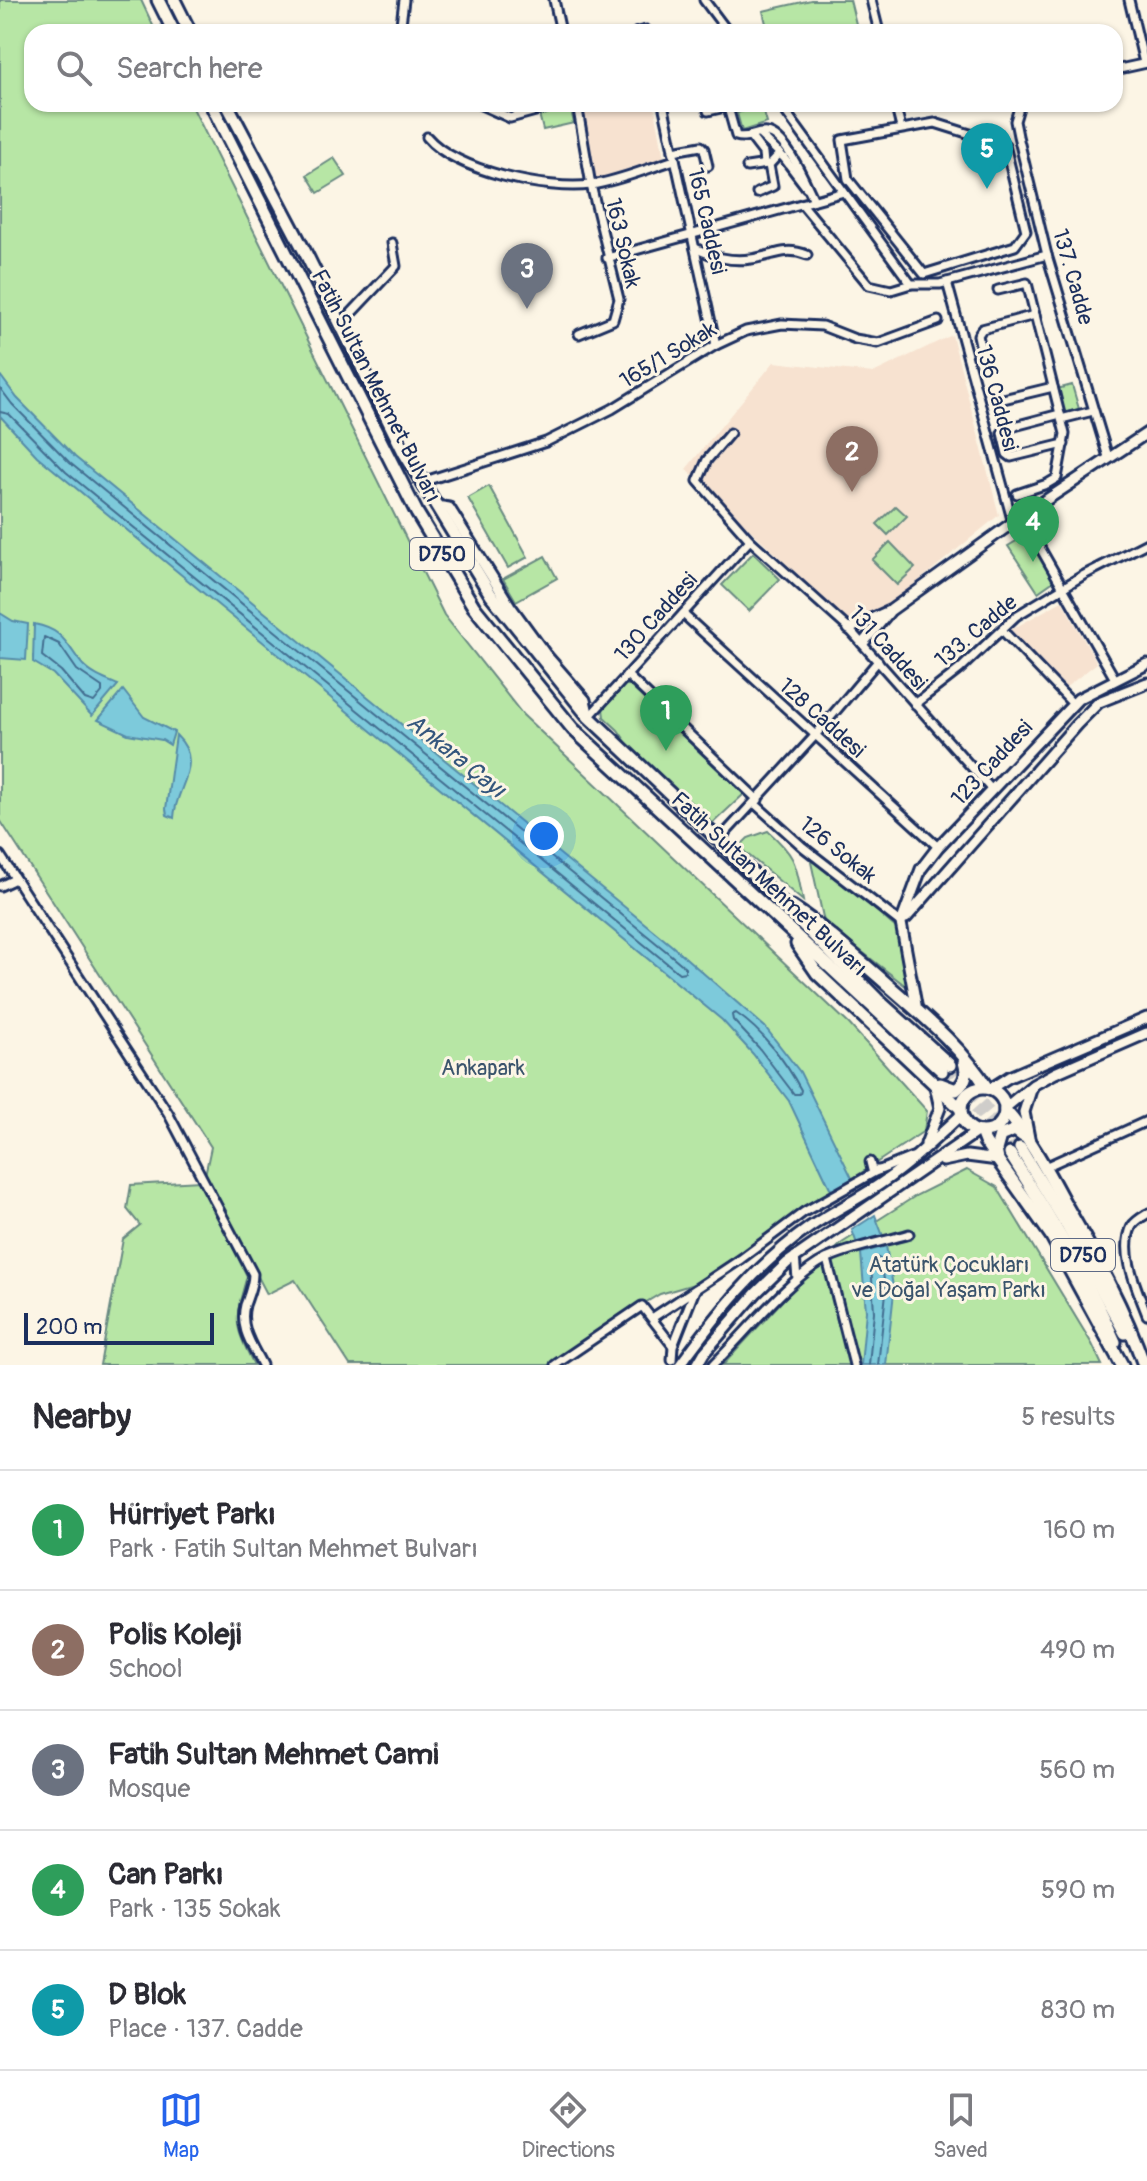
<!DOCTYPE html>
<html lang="en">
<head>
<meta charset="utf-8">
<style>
	:root { --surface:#fff; --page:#f2f2f3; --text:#2b2b33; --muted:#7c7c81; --line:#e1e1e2; --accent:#2563eb }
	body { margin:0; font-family:Pangolin,sans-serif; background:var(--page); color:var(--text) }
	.scale { position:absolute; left:24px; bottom:20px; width:190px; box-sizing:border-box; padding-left:8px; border:4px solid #1b2f5e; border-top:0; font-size:22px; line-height:28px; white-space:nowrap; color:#1b2f5e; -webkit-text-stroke:6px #fcf5e5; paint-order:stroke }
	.you { position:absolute; left:544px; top:836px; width:28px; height:28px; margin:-20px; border:6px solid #fff; border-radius:50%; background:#1a73e8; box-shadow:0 0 0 12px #1a73e833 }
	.badge { display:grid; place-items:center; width:52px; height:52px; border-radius:50%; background:var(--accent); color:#fff; font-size:26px; font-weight:700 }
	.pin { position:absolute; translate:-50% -66px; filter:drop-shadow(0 2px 4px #0008) }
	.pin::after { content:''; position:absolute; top:42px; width:28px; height:24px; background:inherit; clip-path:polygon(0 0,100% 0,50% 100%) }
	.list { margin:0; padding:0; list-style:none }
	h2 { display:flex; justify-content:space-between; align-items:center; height:104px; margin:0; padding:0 32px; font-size:34px }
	h2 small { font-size:26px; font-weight:400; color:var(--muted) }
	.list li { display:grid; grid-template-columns:52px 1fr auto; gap:24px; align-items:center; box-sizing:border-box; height:120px; padding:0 32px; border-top:2px solid var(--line) }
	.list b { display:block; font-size:30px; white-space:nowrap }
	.list p { margin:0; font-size:26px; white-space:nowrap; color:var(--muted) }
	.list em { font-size:26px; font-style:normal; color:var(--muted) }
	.icon { flex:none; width:44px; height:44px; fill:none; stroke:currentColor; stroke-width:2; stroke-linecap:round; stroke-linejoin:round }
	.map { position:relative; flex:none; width:1147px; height:1365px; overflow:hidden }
	.search { position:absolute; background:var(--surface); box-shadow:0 2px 6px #0004; left:24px; right:24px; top:24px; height:88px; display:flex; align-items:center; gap:20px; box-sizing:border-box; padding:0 28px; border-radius:24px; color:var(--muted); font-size:30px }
	.sheet { height:704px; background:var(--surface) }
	nav { display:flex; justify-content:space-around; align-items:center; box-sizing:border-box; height:112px; border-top:2px solid var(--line); background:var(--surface); font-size:22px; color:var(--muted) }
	nav a { display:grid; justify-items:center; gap:4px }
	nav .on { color:var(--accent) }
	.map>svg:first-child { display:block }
	.built { fill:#f7e2d0 }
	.green { fill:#b7e6a5; stroke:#698a82; stroke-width:2 }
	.water { fill:#7dcadb; stroke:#568ca9; stroke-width:2 }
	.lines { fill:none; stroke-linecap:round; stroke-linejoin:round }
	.shore { stroke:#426d90; stroke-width:2 }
	.highway-tunnel { stroke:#cfcdca; stroke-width:11; stroke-dasharray:11 5.5; stroke-linecap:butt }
	.minor-casing { stroke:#1b2f5e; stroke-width:13 }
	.major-casing { stroke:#1b2f5e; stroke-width:15 }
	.highway-casing { stroke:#1b2f5e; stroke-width:17 }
	.minor { stroke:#fcf5e5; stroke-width:7 }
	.major { stroke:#fcf5e5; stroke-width:9 }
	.highway { stroke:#fcf5e5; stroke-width:11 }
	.labels { text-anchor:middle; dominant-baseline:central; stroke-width:6; stroke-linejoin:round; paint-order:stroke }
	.shield { fill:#fcf5e5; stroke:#5e6a86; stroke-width:2 }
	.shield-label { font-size:20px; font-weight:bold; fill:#1b2f5e }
	.street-label { font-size:22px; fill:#1b2f5e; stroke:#fcf5e5 }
	.park-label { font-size:22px; fill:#3a546c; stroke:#fcf5e5 }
	.water-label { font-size:24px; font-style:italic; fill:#34567d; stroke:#fcf5e5 }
</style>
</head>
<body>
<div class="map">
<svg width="1147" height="1365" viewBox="0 0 1147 1365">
	<rect width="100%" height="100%" fill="#fcf5e5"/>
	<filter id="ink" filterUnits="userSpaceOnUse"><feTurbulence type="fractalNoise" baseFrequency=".0125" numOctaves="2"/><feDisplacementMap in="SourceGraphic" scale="16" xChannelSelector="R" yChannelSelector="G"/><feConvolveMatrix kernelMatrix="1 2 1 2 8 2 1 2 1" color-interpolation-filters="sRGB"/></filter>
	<g filter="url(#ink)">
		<g class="built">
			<polygon points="596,104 654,104 664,158 593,180 578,108"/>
			<polygon points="952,335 999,515 888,606 850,624 686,469 774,362 873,373"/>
			<polygon points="1062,601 1097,663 1065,688 1009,631"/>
		</g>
		<g class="green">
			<polygon points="0,0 141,0 156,32 32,32 32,104 191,104 444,615 523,715 849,1024 927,1111 924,1131 843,1185 793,1214 754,1244 694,1284 660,1294 628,1313 551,1365 350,1365 295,1280 267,1294 205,1175 211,1147 0,820"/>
			<polygon points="811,0 850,0 858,32 768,32 763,11"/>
			<polygon points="570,106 574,123 543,130 539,114"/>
			<polygon points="762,106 767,123 742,131 737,113"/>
			<polygon points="334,158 346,176 318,193 307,175"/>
			<polygon points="1072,385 1079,409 1064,413 1057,389"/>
			<polygon points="489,486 528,557 508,568 468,498"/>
			<polygon points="896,506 907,516 888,535 877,524"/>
			<polygon points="1028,534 1058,578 1038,592 1008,546"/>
			<polygon points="890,542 915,568 897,585 872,560"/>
			<polygon points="753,553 780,579 749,611 722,585"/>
			<polygon points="545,556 557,578 516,601 503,579"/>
			<polygon points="625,685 629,685 744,794 712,824 637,758 618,730 604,717 603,709"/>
			<path d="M768,831c29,26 28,33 35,70l-64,-54 9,-9z"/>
			<polygon points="816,859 896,928 907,987 824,922 811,862"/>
			<polygon points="967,1170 997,1187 1092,1344 1102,1365 723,1365 784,1299 842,1243 917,1195"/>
			<path d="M200,1181l47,95c-13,45 -14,47 7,89h-154l23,-126 17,-14 -13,-16 4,-24z"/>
		</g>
		<g class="water">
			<polygon points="0,375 17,398 75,457 671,945 765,1027 800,1072 853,1180 832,1192 789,1101 753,1054 722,1020 37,456 0,416"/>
			<polygon points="0,613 13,621 28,624 26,660 0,658"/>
			<path d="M34,624c31,6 32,21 49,41 9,10 23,15 35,20l-26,31 -39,-42 -20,-12z"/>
			<polygon points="123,690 144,717 174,732 170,745 162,740 128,734 98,720"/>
			<path d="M176,735c30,29 -1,51 -2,83l-7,-3 -1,-6z"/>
			<polygon points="875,1215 883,1236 857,1244 852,1230"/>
			<polygon points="886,1246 894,1292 886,1365 861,1365 866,1311 861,1253"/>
		</g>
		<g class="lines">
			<g class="shore">
				<polyline points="0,388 12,404 70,463 666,951 685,967 685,972 679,973 66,472 9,414 0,412"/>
				<polygon points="44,637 59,644 77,670 102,687 102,692 94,702 85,699 61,671 42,656"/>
				<path d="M736,1013c27,18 50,49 65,77l-1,4h-6l-35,-46 -26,-28 -1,-5z"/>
				<polyline points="869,1365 874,1312 871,1262 877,1257 881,1260 886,1293 878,1365"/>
			</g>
			<g class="highway-tunnel">
				<polyline points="950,1065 1020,1148"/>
				<polyline points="942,1071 980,1113 1010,1154"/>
			</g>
			<defs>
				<g id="minor">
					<polyline points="554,0 561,32"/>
					<polyline points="704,0 728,32"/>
					<polyline points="871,0 879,32"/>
					<polyline points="1129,0 1144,63"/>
					<polyline points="400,32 404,0"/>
					<polyline points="637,32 646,30 646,32"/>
					<polyline points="1115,70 1147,63"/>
					<polyline points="479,104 510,118 561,104"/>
					<polyline points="577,104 591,185 619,299 613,320 579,334"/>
					<polyline points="663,104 716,345"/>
					<path d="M727,104l9,32c12,4 20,-5 31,-3 20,3 39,51 47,67"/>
					<polyline points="780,104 911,284 940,284 1047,255"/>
					<polyline points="895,104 901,128"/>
					<polyline points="1020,104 1015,121 1018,136 1047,255 1108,457"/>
					<polyline points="708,111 738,104"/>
					<polygon points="935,123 1005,145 1026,231 1015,246 924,274 848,179 842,140"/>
					<polyline points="759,134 784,158 806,187"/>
					<polyline points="750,136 763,153 764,164"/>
					<path d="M427,137c28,34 121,54 164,48 28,-4 57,-17 84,-25"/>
					<polyline points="673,151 701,146 704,149 708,166"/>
					<polyline points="747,167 767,164"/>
					<polyline points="757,193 773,186 769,165 780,153"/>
					<polyline points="802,204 869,285 891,290 911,284"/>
					<path d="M695,248c19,9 35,14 56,11 23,-3 33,-13 56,-4"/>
					<polyline points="607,258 844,192"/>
					<polyline points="947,282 1013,523"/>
					<polyline points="998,290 1027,283 1065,434 1057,478 1047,484 1017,494"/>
					<polyline points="341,324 396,266 392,243"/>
					<polyline points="982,354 978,335 982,329 1035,315"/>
					<polyline points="999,400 1053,387"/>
					<polyline points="1060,414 1007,428 1002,433 1007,454 1011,457 1064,444"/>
					<polyline points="1061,419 1093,411"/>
					<polyline points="730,433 707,460 698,481 750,540 849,629 991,789"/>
					<polyline points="422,482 546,442 612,409 716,345 746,331 782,324 822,326 855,339 878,343 938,321"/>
					<polyline points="1022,516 1115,679"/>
					<polyline points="683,614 938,847"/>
					<polyline points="1002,630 1073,704"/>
					<polyline points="627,675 758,800"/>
					<polyline points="915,704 960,669 1016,616 1082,576 1147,543"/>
					<polyline points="589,717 750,540"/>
					<polyline points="754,803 803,847 901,923"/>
					<polyline points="719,840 812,739 878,661"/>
					<path d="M0,855l168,258 85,161c0,11 -4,20 -8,31 -6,23 7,40 17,60"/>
					<polyline points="0,886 15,879"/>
					<polyline points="870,1162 872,1170 879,1170"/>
					<polyline points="1045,1167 1147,1121"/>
					<path d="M1147,1214c-5,3 -12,7 -15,12 -13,26 6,65 15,89"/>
					<polyline points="795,1256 797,1279"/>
					<polyline points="827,1259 854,1365"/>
					<polyline points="652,1318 741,1259 804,1212 875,1172 912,1157"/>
					<polyline points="672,1360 673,1346 695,1290"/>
					<polyline points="555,1365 642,1306 673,1346"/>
					<path d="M713,1365c30,-29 78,-89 113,-106 26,-12 56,-17 83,-25"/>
				</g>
				<g id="major">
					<polyline points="436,506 449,508 510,606 545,654 585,700 588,713"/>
					<polyline points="849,629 891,610 1022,516 1147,433"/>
					<polyline points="863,643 889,612"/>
					<polyline points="906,918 1077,724 1099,702 1147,683"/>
					<polyline points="917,1010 901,923 921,869 938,847 1078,699 1147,664"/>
					<polyline points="990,1089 1009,1077 1147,1018"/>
					<polyline points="1005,1108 1033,1085 1055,1073 1147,1033"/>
					<polyline points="1029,1138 1024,1112 1032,1087"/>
					<polyline points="926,1144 940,1108 935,1086"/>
					<polyline points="943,1161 967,1156 998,1160"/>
					<path d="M680,1365c37,-51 77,-101 130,-138 23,-16 49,-28 73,-45 29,-20 53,-44 79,-68"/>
					<polyline points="697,1365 704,1353 756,1293 787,1263 978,1131"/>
				</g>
				<g id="highway">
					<polyline points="158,0 174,32"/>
					<polyline points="174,0 190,32"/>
					<polyline points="211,104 417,513 474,607 573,729 942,1071"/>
					<polyline points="227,104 305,252 405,454 491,595 589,717 719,840 877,999 950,1065"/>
					<path d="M792,907c31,20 59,46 87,70 38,34 81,67 108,111"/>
					<polyline points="797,944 817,973 961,1109"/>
					<path d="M940,1084l16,6c10,-8 12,-16 8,-28"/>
					<circle cx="983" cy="1110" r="22"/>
					<path d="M1005,1110c25,28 42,61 60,94 30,52 59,104 79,161"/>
					<polyline points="981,1132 985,1142 1051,1235 1122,1365"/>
					<polyline points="1020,1148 1066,1224 1125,1333"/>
					<path d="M1010,1154c39,61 76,122 105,188"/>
					<polyline points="998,1160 996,1150 1000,1136 1015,1130 1023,1136"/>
				</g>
			</defs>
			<use href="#minor" class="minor-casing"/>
			<use href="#major" class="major-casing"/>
			<use href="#highway" class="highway-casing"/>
			<use href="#minor" class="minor"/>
			<use href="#major" class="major"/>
			<use href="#highway" class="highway"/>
		</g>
	</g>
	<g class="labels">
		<g class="shield">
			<rect x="410" y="538" width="64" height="32" rx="6"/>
			<rect x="1051" y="1239" width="64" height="32" rx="6"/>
		</g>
		<g class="shield-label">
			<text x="442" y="554">D750</text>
			<text x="1083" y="1255">D750</text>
		</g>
		<g class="street-label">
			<text transform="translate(707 221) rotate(77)">165 Caddesi</text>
			<text transform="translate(623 243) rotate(77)">163 Sokak</text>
			<text transform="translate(1073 277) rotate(74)">137. Cadde</text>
			<text transform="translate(668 355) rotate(-31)">165/1 Sokak</text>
			<text transform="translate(376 386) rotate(63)">Fatih Sultan Mehmet Bulvarı</text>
			<text transform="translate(997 398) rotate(75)">136 Caddesi</text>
			<text transform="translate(656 617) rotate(-48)">130 Caddesi</text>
			<text transform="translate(976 631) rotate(-40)">133. Cadde</text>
			<text transform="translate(888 648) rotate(48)">131 Caddesi</text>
			<text transform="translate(822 718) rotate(42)">128 Caddesi</text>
			<text transform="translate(992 763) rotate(-47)">123 Caddesi</text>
			<text transform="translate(838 850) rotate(39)">126 Sokak</text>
			<text transform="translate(769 884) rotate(43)">Fatih Sultan Mehmet Bulvarı</text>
		</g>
		<g class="park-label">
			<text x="483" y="1068">Ankapark</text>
			<text x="949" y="1265">Atatürk Çocukları<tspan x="949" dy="25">ve Doğal Yaşam Parkı</tspan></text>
		</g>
		<g class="water-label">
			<text transform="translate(456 756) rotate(39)">Ankara Çayı</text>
		</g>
	</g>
</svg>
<div class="scale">200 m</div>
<div class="you"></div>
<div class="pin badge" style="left:666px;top:751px;background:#2e9e5b">1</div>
<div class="pin badge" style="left:852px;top:492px;background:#8d6e63">2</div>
<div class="pin badge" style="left:527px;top:309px;background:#6b7280">3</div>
<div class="pin badge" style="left:1033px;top:562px;background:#2e9e5b">4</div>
<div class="pin badge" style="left:987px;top:189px;background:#0f9aa8">5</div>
<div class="search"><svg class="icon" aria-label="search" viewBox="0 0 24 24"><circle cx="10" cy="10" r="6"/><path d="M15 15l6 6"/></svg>Search here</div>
</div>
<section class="sheet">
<h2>Nearby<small>5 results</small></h2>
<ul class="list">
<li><span class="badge" style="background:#2e9e5b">1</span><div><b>Hürriyet Parkı</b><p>Park · Fatih Sultan Mehmet Bulvarı</p></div><em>160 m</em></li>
<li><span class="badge" style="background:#8d6e63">2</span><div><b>Polis Koleji</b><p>School</p></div><em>490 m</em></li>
<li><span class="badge" style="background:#6b7280">3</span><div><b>Fatih Sultan Mehmet Cami</b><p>Mosque</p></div><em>560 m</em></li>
<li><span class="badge" style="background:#2e9e5b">4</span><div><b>Can Parkı</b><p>Park · 135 Sokak</p></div><em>590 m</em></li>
<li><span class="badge" style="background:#0f9aa8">5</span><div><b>D Blok</b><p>Place · 137. Cadde</p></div><em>830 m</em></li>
</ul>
</section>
<nav>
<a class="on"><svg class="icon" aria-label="map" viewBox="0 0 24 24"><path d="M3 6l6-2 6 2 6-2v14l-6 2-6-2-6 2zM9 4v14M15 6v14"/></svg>Map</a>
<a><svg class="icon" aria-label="directions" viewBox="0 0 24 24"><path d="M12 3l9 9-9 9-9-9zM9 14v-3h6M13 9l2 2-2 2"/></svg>Directions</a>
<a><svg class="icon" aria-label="saved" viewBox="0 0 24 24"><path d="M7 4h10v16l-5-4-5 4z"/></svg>Saved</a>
</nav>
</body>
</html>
